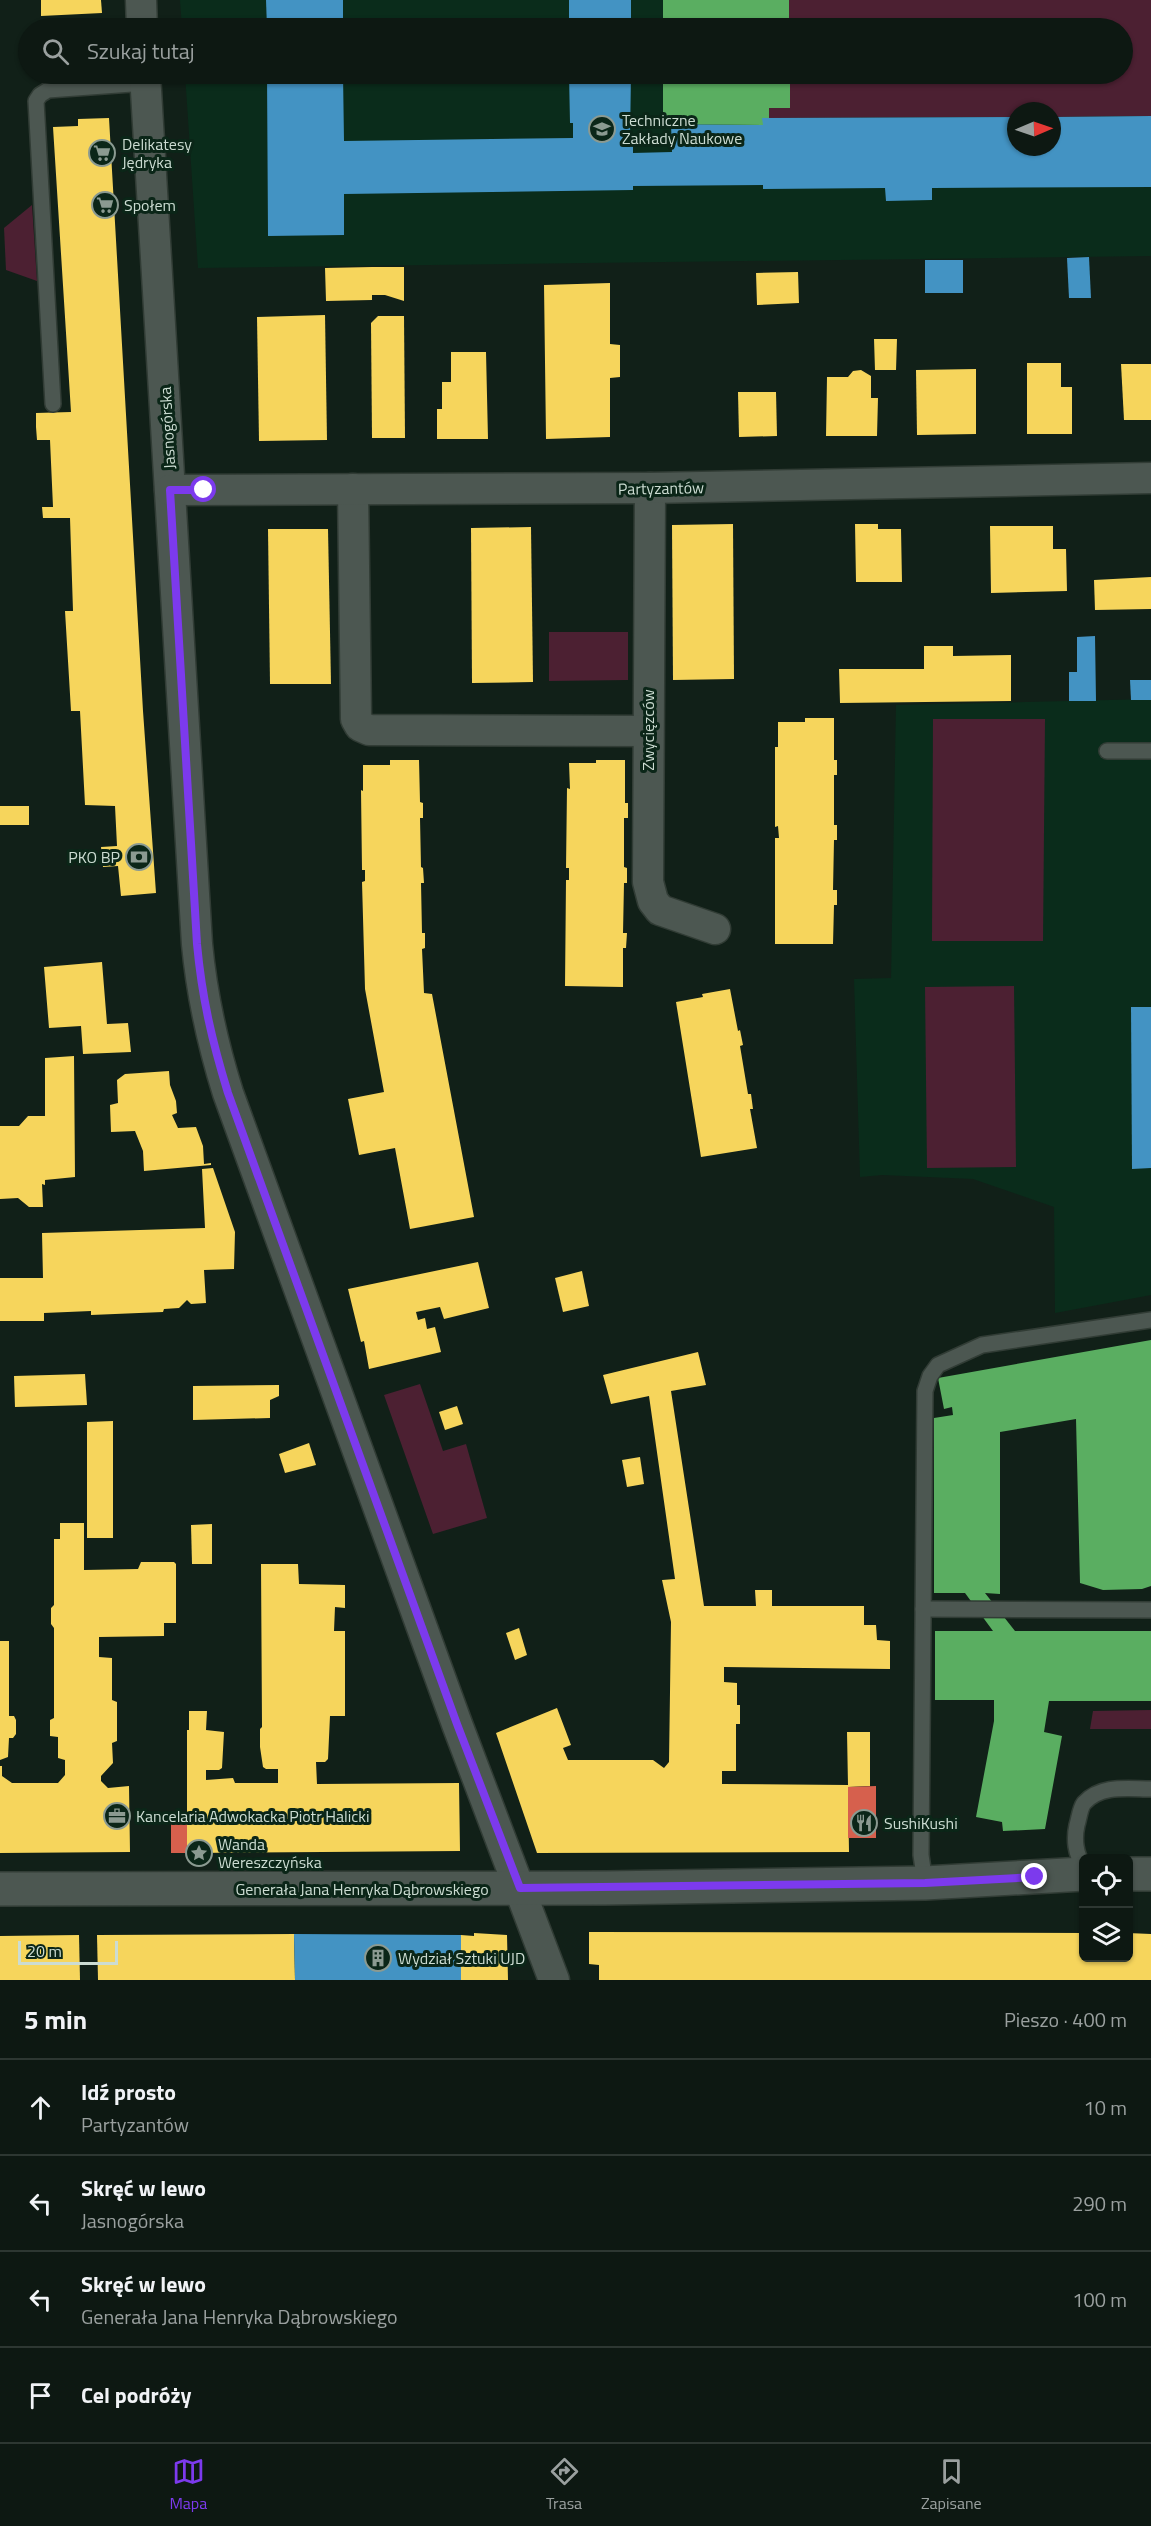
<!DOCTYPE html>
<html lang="pl">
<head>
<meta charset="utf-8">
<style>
	:root { --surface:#0d1812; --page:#1b2520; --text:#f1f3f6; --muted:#9aa09f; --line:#2d3732; --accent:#7c3aed }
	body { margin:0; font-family:"Titillium Web",sans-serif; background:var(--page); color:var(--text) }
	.controls { position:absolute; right:18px; bottom:18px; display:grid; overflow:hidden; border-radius:9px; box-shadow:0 2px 4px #0004 }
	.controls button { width:54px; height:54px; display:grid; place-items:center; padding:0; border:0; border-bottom:2px solid var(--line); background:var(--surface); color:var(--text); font:30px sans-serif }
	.compass { position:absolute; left:1007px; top:102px; width:54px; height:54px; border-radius:50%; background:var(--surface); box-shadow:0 2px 4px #0004; rotate:88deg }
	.scale { position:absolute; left:18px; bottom:15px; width:100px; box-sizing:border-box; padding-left:6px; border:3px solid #ccdcd2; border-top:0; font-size:16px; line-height:21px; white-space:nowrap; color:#ccdcd2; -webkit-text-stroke:4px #0b2618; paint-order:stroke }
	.stop { position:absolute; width:18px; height:18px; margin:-14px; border:4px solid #7c3aed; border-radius:50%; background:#fff }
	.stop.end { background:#7c3aed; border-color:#fff; box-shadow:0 2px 6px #0008 }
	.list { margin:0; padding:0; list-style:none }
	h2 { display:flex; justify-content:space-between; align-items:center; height:78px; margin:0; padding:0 24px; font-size:26px }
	h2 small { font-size:20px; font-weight:400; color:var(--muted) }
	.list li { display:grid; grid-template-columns:39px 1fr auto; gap:18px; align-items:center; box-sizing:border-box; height:96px; padding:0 24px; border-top:2px solid var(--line) }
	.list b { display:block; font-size:22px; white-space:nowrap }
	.list p { margin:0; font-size:20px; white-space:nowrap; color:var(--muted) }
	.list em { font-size:20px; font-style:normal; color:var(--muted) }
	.icon { flex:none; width:33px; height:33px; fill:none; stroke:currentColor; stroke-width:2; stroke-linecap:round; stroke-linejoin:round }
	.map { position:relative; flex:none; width:1151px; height:1980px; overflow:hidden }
	.search { position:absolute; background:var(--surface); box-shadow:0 2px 4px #0004; left:18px; right:18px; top:18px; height:66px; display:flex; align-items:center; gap:15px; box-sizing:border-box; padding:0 21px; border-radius:33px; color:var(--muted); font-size:22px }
	.sheet { height:462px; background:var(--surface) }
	nav { display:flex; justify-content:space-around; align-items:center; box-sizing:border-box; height:84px; border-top:2px solid var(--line); background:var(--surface); font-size:16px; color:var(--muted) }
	nav a { display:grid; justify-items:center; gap:3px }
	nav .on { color:var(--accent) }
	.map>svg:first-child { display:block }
	.built { fill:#0a2c1b; fill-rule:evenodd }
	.green { fill:#4c2032 }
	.homes { fill:#f6d55c }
	.shops { fill:#d6604d }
	.schools { fill:#4393c3 }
	.public { fill:#5aae61 }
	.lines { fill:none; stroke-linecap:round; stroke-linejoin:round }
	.service-casing { stroke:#313c35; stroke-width:18 }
	.minor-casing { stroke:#313c35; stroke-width:33 }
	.tertiary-casing { stroke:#313c35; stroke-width:36 }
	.service { stroke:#4c5751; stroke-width:15 }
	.minor { stroke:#4c5751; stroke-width:30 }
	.tertiary { stroke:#4c5751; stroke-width:33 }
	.route { stroke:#7c3aed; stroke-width:8 }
	.labels { text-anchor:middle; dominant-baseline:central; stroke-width:6; stroke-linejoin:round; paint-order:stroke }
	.poi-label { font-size:16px; fill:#ccdcd2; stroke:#0b2618; text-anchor:start }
	.street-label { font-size:16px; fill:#ccdcd2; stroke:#0b2618 }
</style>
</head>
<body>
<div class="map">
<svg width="1151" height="1980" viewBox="0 0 1151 1980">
	<rect width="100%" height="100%" fill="#112018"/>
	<g class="built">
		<path d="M180,0h971v256l-953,12 -13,-194h937v-46h-940zM1016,111h36v36h-36z"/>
		<polygon points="1151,699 1151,1295 1055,1313 1054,1207 973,1179 882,1175 860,1177 854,979 891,978 896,705"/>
	</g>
	<g class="green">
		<polygon points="789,0 1151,0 1151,116 1052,117 1052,111 1016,111 1016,117 769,118 769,108 790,108 790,74 1122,74 1122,28 789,28"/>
		<polygon points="32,205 37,281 6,270 4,228"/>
		<polygon points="549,632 628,632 628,680 549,681"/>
		<polygon points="933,719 1045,719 1043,941 932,941"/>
		<polygon points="1014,986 1016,1167 927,1168 925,987"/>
		<polygon points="420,1384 443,1451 466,1444 487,1518 433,1534 384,1395"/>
		<polygon points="1151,1710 1151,1729 1090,1729 1093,1711"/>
	</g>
	<g class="homes">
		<polygon points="41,0 101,0 102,13 41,16"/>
		<polygon points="109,118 143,711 156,893 121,896 118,866 103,867 101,847 117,846 115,806 85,805 80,711 71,711 65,611 73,611 70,518 43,518 42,507 53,507 50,440 37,440 36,427 36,413 71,412 53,127 78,126 78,119"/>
		<polygon points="372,267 404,267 404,301 385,295 372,295 372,300 326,301 325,268"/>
		<polygon points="798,272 799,303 757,305 756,273"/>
		<polygon points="610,283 610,344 620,345 620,377 610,378 610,437 546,439 544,285"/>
		<polygon points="325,315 327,440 259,441 257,317"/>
		<polygon points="378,316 404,316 405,438 372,438 371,323"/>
		<polygon points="874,339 897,339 896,370 875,370"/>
		<polygon points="451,352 486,352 488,439 437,439 437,409 442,409 442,382 451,382"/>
		<polygon points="1027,363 1061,363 1061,387 1072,387 1072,434 1027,434"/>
		<polygon points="1121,364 1151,364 1151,420 1124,420"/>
		<polygon points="976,369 976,434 917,435 916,370"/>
		<polygon points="861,370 871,376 871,398 878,398 877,436 826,436 827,377 848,377 853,371"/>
		<polygon points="738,392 776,392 777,436 739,437"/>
		<polygon points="733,524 734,679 673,680 672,525"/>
		<polygon points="855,524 878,524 878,529 901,529 902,582 856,582"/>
		<polygon points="990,526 1053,526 1053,549 1066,549 1067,591 991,593"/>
		<polygon points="531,527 533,682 472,683 471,528"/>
		<polygon points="268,529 328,529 331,684 270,684"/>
		<polygon points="1151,577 1151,609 1095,610 1094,580"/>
		<polygon points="924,646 953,646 953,656 1011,655 1011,701 840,703 839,669 924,669"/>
		<polygon points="805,718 834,718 834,760 837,760 837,775 834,775 834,825 837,825 837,840 834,840 833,890 837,890 837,905 834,905 833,944 775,944 775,838 779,838 778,826 775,827 775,747 778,747 778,722 805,722"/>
		<polygon points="390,760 419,760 420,802 423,803 423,818 420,818 421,867 423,868 424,883 421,883 422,933 425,933 425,948 422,949 424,993 432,994 474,1217 410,1229 395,1148 359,1155 348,1099 384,1092 365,989 362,882 365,881 365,870 362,870 361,790 363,791 363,765 390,765"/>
		<polygon points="596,760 625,760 625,803 628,803 628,818 624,818 624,867 627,868 627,883 624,883 623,933 627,933 626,948 623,948 623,987 565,986 566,880 569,880 569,868 566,868 567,788 570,789 569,763 596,763"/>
		<rect x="0" y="806" width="29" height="19"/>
		<polygon points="102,962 107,1024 128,1023 131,1052 83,1054 81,1026 49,1028 44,967"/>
		<polygon points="730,989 738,1031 740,1030 743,1045 740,1046 748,1094 751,1094 753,1109 750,1109 757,1148 701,1157 676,1002 703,997 702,994"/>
		<polygon points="74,1056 75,1177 45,1180 45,1185 42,1184 43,1207 29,1207 18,1198 0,1199 0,1126 19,1126 28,1116 45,1116 45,1058"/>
		<polygon points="169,1071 170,1085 176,1101 177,1113 172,1115 178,1128 196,1127 203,1146 204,1164 211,1163 211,1165 144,1171 143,1151 135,1131 111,1132 110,1105 118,1103 117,1080 125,1074"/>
		<polygon points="213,1168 235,1232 234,1269 204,1270 206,1303 191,1304 187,1300 179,1308 164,1309 163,1312 91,1315 91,1311 44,1313 44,1321 0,1321 0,1278 43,1278 42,1233 205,1228 202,1169"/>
		<polygon points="478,1262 489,1308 444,1319 440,1307 416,1312 418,1320 425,1318 427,1329 435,1327 441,1352 369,1369 364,1341 361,1342 348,1289"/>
		<polygon points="582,1271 589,1306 563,1312 555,1278"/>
		<polygon points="698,1352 706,1385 671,1391 704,1606 756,1606 755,1590 772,1590 772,1606 864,1606 864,1625 876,1625 877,1640 890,1641 890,1669 724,1667 724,1682 737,1683 737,1705 740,1705 740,1724 736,1724 736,1771 722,1771 722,1784 848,1785 847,1732 870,1732 870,1786 848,1787 849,1852 537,1853 496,1733 557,1708 571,1745 563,1748 568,1760 653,1760 664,1768 669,1762 671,1622 662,1580 675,1579 649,1396 611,1404 603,1375"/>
		<polygon points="85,1374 87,1405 15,1407 14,1376"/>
		<polygon points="279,1385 279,1396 270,1400 270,1418 193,1420 193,1386"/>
		<polygon points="457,1406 463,1424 445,1430 439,1412"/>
		<polygon points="113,1421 113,1538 87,1538 87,1422"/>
		<polygon points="309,1443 316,1465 285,1473 279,1454"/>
		<polygon points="640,1457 644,1484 627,1487 622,1460"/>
		<polygon points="60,1523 84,1523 84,1570 138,1569 141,1562 174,1562 176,1564 176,1623 164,1623 164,1636 99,1637 99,1657 112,1658 112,1700 117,1702 117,1741 112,1743 113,1763 101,1776 101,1781 108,1788 129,1786 130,1852 0,1853 0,1766 2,1766 2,1776 12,1783 58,1783 65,1775 65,1760 58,1758 58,1737 50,1736 50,1720 54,1718 54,1628 51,1624 51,1608 54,1605 54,1539 60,1539"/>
		<polygon points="212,1524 212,1564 192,1564 191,1525"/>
		<polygon points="261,1564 298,1564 299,1584 345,1585 345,1608 335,1607 334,1631 345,1631 345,1716 330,1716 328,1759 325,1762 316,1762 317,1784 459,1783 460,1851 187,1853 187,1730 189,1730 189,1711 207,1711 206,1730 224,1732 222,1768 219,1770 206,1770 206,1780 233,1778 235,1783 278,1783 278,1769 266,1769 263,1767 260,1747 260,1729 262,1727"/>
		<polygon points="519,1628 527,1655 515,1660 506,1633"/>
		<polygon points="0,1641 9,1641 9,1716 14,1716 16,1720 16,1734 13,1738 9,1738 8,1757 0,1760"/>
		<polygon points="589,1932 1084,1933 1084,1958 1128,1958 1128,1933 1151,1934 1151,1980 599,1980 599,1965 589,1964"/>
		<polygon points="474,1933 507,1935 508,1980 461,1980 461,1935 474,1936"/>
		<polygon points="294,1934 295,1980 98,1980 97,1935"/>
		<polygon points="79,1935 80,1980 0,1980 0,1936"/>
	</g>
	<g class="shops">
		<polygon points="876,1786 876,1838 848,1838 848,1787"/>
		<polygon points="187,1812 187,1853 171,1853 171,1813"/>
	</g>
	<g class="schools">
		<polygon points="266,0 343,0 343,28 267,28"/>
		<rect x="569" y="0" width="62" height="28"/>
		<polygon points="267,74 343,74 344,141 573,138 573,123 570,123 569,74 631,74 630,138 633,138 633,153 672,152 671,124 762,125 762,118 1016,117 1016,147 1052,147 1052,117 1151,116 1151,187 932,188 932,200 886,201 885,188 763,189 763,185 633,186 633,190 344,194 344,235 268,236"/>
		<polygon points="1089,257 1091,298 1069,298 1067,258"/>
		<rect x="925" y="260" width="38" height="33"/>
		<polygon points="1095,636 1096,701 1069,701 1069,672 1077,672 1077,637"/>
		<polygon points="1130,680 1151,680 1151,700 1131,700"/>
		<polygon points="1131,1007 1151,1007 1151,1168 1132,1169"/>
		<polygon points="294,1934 461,1935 461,1980 295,1980"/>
	</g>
	<g class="public">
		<rect x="663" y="0" width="126" height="28"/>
		<polygon points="663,74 790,74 790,108 769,108 769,118 762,118 763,125 663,124"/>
		<polygon points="1151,1340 1151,1586 1142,1589 1103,1590 1080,1583 1076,1419 1000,1432 1000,1594 985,1593 1015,1631 1151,1631 1151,1701 1049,1701 1044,1732 1062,1736 1045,1829 1003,1831 1002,1822 976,1817 994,1721 994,1700 935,1700 935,1631 993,1631 965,1593 934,1593 934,1418 953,1415 952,1407 944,1409 938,1378"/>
	</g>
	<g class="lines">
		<defs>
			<g id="service">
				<polyline points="53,404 36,101 40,95 48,90 146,83"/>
				<polyline points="1107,751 1151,751"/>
				<polyline points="923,1609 1151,1610"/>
				<path d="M1084,1865c-9,-10 -10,-27 -7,-40 2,-6 3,-17 7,-22 17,-19 45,-14 67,-14"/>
				<polyline points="925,1883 921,1855 925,1391 930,1376 938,1365 982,1345 1151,1320"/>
			</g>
			<g id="minor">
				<polyline points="141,0 142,28"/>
				<path d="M145,74l52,870c5,53 15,98 31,149l229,631 97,256"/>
				<polyline points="650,488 648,882 653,901 660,910 715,929"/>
				<polyline points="353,489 356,719 360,726 369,730 647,731"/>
				<polyline points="170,490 650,488 1151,478"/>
			</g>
			<g id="tertiary">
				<polyline points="1128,1874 1151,1874"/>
				<polyline points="0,1889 606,1888 925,1883 1084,1874"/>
			</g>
		</defs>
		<use href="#service" class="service-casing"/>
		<use href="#minor" class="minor-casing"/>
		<use href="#tertiary" class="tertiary-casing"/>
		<use href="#service" class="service"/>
		<use href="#minor" class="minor"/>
		<use href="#tertiary" class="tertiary"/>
	</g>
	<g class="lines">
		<path class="route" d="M204,490h-34l27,454c5,54 15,97 31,149l229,631 63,164 405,-5 110,-6"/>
	</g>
	<defs>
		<symbol id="school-ring" viewBox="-11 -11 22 22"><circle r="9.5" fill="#0b2618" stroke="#8b9a91" stroke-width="1.5"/><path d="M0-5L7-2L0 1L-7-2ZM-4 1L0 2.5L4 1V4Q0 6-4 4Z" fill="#8b9a91"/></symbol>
		<symbol id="supermarket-ring" viewBox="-11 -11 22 22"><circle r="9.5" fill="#0b2618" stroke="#8b9a91" stroke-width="1.5"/><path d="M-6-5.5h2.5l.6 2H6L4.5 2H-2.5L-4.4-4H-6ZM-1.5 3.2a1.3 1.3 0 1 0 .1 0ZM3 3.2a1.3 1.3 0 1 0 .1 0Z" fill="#8b9a91"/></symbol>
		<symbol id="bank-ring" viewBox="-11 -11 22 22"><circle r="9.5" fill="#0b2618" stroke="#8b9a91" stroke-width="1.5"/><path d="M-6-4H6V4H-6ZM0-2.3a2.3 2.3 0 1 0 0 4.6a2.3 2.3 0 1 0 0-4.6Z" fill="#8b9a91"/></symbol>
		<symbol id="office-ring" viewBox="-11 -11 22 22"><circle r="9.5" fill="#0b2618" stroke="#8b9a91" stroke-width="1.5"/><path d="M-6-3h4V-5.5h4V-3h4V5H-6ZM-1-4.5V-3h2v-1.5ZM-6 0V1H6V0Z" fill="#8b9a91"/></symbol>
		<symbol id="restaurant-ring" viewBox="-11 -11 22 22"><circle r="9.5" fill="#0b2618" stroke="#8b9a91" stroke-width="1.5"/><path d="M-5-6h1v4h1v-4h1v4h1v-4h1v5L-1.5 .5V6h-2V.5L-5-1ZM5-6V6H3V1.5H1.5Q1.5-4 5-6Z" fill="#8b9a91"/></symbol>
		<symbol id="sight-ring" viewBox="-11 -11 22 22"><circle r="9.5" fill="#0b2618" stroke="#8b9a91" stroke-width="1.5"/><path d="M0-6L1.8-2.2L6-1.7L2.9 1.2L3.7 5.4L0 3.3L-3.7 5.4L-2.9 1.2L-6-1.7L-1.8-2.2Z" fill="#8b9a91"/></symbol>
		<symbol id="building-ring" viewBox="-11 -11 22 22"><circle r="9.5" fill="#0b2618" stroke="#8b9a91" stroke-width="1.5"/><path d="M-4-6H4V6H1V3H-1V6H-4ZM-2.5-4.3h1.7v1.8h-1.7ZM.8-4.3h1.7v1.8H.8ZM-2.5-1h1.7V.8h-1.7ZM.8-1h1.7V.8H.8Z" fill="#8b9a91"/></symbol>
	</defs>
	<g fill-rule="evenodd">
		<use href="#school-ring" x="587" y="114" width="30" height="30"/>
		<use href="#supermarket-ring" x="87" y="138" width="30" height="30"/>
		<use href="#supermarket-ring" x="90" y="190" width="30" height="30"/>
		<use href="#bank-ring" x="124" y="842" width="30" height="30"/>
		<use href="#office-ring" x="102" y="1801" width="30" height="30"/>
		<use href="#restaurant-ring" x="849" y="1808" width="30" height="30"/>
		<use href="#sight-ring" x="184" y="1838" width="30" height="30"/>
		<use href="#building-ring" x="363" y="1943" width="30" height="30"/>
	</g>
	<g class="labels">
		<g class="poi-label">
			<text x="622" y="120">Techniczne<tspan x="622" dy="18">Zakłady Naukowe</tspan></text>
			<text x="122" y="144">Delikatesy<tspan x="122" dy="18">Jędryka</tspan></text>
			<text x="124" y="205">Społem</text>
			<text x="120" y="857" text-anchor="end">PKO BP</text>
			<text x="136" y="1816">Kancelaria Adwokacka Piotr Halicki</text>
			<text x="884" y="1823">SushiKushi</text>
			<text x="218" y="1844">Wanda<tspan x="218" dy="18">Wereszczyńska</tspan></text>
			<text x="398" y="1958">Wydział Sztuki UJD</text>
		</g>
		<g class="street-label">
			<text transform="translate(167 428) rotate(-93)">Jasnogórska</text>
			<text transform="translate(661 488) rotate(-1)">Partyzantów</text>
			<text transform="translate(648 730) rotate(-90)">Zwycięzców</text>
			<text x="362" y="1889">Generała Jana Henryka Dąbrowskiego</text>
		</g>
	</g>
</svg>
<div class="controls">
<button><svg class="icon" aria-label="locate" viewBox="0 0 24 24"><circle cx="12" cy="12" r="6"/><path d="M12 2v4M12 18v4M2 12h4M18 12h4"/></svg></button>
<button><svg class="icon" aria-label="layers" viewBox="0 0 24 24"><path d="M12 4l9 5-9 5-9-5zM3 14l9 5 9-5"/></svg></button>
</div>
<svg class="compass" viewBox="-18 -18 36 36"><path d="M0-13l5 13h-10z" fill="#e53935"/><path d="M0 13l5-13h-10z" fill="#9aa09f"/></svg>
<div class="scale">20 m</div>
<div class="stop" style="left:204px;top:490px"></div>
<div class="stop end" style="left:1035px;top:1877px"></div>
<div class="search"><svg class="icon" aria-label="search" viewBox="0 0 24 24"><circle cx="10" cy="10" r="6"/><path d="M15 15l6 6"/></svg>Szukaj tutaj</div>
</div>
<section class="sheet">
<h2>5 min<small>Pieszo · 400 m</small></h2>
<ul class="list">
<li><svg class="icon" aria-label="ahead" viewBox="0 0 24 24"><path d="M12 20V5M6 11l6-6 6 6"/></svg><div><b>Idź prosto</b><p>Partyzantów</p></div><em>10 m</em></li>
<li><svg class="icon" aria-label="left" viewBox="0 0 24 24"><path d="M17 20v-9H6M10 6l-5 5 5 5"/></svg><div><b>Skręć w lewo</b><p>Jasnogórska</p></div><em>290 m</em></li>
<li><svg class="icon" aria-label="left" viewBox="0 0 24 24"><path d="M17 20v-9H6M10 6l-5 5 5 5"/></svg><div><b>Skręć w lewo</b><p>Generała Jana Henryka Dąbrowskiego</p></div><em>100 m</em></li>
<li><svg class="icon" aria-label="arrive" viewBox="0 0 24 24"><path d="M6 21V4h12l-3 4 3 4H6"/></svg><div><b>Cel podróży</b></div></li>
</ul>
</section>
<nav>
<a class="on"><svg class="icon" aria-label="map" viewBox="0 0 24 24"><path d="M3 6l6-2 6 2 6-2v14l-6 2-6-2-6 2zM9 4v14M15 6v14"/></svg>Mapa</a>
<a><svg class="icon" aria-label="directions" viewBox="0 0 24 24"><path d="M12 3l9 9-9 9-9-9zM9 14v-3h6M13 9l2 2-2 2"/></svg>Trasa</a>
<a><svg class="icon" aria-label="saved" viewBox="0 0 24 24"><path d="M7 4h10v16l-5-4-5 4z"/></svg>Zapisane</a>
</nav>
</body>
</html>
